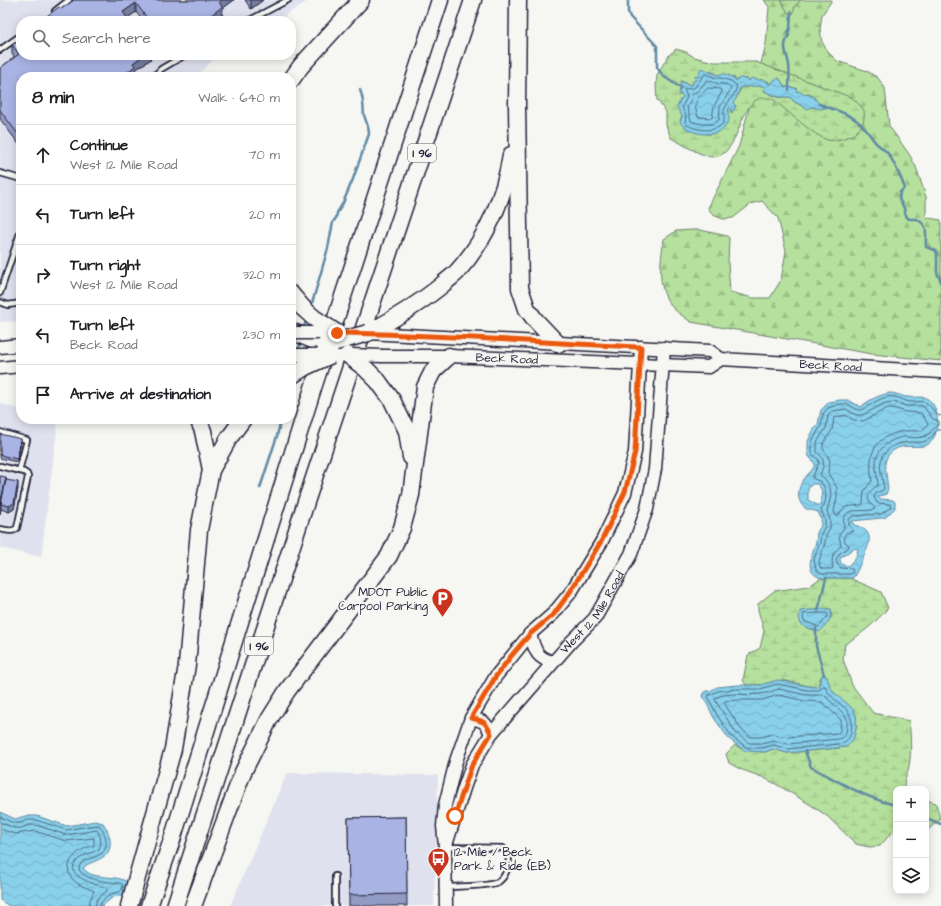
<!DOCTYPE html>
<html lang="en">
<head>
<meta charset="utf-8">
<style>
	:root { --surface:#fff; --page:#f2f2f2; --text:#202124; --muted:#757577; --line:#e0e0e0 }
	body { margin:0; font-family:"Architects Daughter",sans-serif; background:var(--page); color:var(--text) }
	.controls { position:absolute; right:12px; bottom:12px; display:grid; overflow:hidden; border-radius:8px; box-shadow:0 2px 10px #0003 }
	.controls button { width:36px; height:36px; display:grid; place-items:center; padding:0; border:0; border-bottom:1px solid var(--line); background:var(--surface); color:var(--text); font:20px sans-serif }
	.stop { position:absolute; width:12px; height:12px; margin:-9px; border:3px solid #ea580c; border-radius:50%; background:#fff }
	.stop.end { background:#ea580c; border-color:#fff; box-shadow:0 1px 4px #0008 }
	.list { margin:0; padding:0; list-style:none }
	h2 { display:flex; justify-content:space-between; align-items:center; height:52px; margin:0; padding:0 16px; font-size:17px }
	h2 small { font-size:13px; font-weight:400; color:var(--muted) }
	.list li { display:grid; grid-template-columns:26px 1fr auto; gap:12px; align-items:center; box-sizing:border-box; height:60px; padding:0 16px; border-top:1px solid var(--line) }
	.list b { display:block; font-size:15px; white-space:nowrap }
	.list p { margin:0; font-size:13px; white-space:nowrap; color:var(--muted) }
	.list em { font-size:13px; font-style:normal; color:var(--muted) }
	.icon { flex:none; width:22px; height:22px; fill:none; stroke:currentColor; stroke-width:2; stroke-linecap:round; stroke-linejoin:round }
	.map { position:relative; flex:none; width:941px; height:906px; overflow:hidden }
	.search { position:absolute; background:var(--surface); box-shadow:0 2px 10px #0003; left:16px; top:16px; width:280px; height:44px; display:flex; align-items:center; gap:10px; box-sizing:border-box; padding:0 14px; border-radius:16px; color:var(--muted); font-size:15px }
	.panel { position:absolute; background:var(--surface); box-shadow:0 2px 10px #0003; left:16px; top:72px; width:280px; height:352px; border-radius:16px }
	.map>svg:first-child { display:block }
	.built { fill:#dfe2ee }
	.forest { fill:url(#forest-firs); stroke:#6c816c }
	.wetland { fill:url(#wetland-marsh); stroke:#6c816c; fill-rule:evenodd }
	.water { fill:url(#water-waves); stroke:#608aa4; fill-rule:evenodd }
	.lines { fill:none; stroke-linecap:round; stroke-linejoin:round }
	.shore { stroke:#4b6881; stroke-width:1 }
	.stream { stroke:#608aa4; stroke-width:2.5 }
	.lane-casing { stroke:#22223b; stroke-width:8 }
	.secondary-casing { stroke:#22223b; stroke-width:15 }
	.highway-casing { stroke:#22223b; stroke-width:19 }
	.lane { stroke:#f6f6f2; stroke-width:4.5 }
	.secondary { stroke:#f6f6f2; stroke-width:12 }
	.highway { stroke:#f6f6f2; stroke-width:16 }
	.secondary-bridge-casing { stroke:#22223b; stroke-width:15; stroke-linecap:butt }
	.highway-bridge-casing { stroke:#22223b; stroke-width:19; stroke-linecap:butt }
	.secondary-bridge { stroke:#f6f6f2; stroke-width:12 }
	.highway-bridge { stroke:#f6f6f2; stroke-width:16 }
	.wall { fill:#929bc4; stroke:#22223b }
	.shaded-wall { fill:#777ea0; stroke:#22223b }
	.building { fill:#aab4e4; stroke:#22223b }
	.route { stroke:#ea580c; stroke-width:5 }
	.labels { text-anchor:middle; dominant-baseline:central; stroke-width:4; stroke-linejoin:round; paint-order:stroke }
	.shield { fill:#f6f6f2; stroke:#626272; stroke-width:1 }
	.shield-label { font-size:11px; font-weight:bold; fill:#22223b }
	.street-label { font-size:12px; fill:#22223b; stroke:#f6f6f2 }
	.poi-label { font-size:12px; fill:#22223b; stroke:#f6f6f2; text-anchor:end }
</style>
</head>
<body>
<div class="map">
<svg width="941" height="906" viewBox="0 0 941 906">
	<defs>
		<pattern id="forest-firs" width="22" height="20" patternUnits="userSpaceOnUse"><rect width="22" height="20" fill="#b6e09d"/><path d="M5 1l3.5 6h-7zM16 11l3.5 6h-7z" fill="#9cc088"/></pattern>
		<pattern id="wetland-marsh" width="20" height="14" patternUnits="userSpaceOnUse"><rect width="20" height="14" fill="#b6e09d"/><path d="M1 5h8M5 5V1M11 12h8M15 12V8" fill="none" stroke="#9cc088"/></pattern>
		<pattern id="water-waves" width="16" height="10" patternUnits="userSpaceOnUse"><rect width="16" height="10" fill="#89d0ea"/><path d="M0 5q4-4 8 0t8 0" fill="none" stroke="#76b2ca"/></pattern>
	</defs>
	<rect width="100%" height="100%" fill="#f6f6f2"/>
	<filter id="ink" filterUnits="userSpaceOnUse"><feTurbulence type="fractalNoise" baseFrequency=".025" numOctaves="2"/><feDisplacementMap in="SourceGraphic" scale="8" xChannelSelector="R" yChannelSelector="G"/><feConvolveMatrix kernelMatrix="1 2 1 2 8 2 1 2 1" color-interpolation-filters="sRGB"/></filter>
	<g filter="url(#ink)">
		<g class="built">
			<polygon points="0,0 309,0 276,21 21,21 21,55 222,55 213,60 195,77 21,77 21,321 0,322"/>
			<polygon points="0,403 21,410 21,419 51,419 58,421 41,557 0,548"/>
			<polygon points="287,773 438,775 434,906 230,906"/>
		</g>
		<path class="forest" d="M764,0h68l-10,15 -2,14 2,13 7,11 8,8 30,10 11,7 7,10 4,38 20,28 7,13 10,30v19l2,2 13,2v141l-69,-7 -181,-32c-5,-4 -12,-8 -17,-13 -18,-18 -14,-47 -10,-70l12,-8 16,-1h8l27,6 2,2 -1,25 2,29 23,6h17l11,-18 5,-29 -8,-33 -16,-17 -11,3 -18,14 -10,1 -10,-4 -5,-7 31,-62 27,-102 3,-37z"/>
		<g class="wetland">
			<polygon points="781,0 801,0 795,6 793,14 788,13"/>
			<path d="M676,49l10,3 8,5 20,5h42l97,36 11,12c1,10 -1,17 -10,24 -5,3 -20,8 -26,6 -13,-3 -44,-32 -55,-41 -4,-1 -11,-2 -15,0 -20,9 -19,57 -45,58 -11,0 -32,-14 -42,-19l-5,-13v-13l-9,-12 -1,-13 1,-12 11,-19zM703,69l13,4 1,2 17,2 2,4 3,-3 10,3 12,-1 7,1 2,4 9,-7 6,9 11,1 1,4 7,3 5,-1 4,2c4,5 5,9 12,9v3c-5,2 -7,-1 -12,-1 -9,0 -17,-2 -23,-10h-12l-14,-6 1,-3 -2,-2 -21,1c-2,3 -6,11 -10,16l4,3 -5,8v-4l-2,-2 -2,7 -15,19 -13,-1 -12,-4 -7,-9 2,-4 -2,-16 3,-3 -1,-2h-3l2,-14 10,4 5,-5 -1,-4 3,1z"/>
			<path d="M821,578h28l21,9 11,5 7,16c-13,15 -26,26 -43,36l-2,15 9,26 21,28 36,8c2,15 3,38 -2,53 -2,6 -3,8 -3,15h-8v42l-4,1 -12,14 -11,1 -13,-3 -29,-28 -16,-11 -35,-21 -14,-7 -22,-8 -11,-6 -3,-9 9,-9 10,6 20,1 8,-3 14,4 53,-5 16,-18v-15c-7,-8 -15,-15 -23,-23 -4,-5 -4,-11 -9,-17l-4,3 -2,9h-5l-31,-7 -22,5h-14l-3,-5 5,-25 12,-7 4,-17 -6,-21v-6l16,-13 35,-5zM823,609h8l1,8 -22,12 -3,-2 -6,-16z"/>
			<polygon points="926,800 936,803 940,819 930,828 926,828"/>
		</g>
		<g class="water">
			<path d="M701,68l16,7c6,-3 16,1 19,6l3,-3 9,1 1,2 2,-3 8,2h6l5,5 4,-5 5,-2 6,9 11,1 1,4 3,-1 4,4 3,-1 6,2c4,5 5,9 12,9l1,2 -5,2 -9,-2 -5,2 -15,-9 -2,-3h-12l-14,-6 1,-3 -2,-2 -21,1 -2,1 -4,11 -3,4 3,3 -5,8v-5l-2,-1c-2,5 0,8 0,12 -2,3 -3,6 -5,8 -10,11 -37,6 -44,-6l2,-6 -5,-9 3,-7 3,-3 -1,-2h-3l2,-14 7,4h4l1,-4 3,-1 -1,-4 3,1 1,-1v-3z"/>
			<path d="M889,393c8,0 11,3 18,4 6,1 13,-1 19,1 15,7 15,39 1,47 -10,4 -23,-2 -33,5 -5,3 -9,9 -9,15l3,24 -2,5 -8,3 2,2 13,1 2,2v6l-9,9 -4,1 -30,3 2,4c23,6 15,20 8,35 -3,6 -5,12 -9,18h-32c-18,-6 -9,-23 -5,-36 1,-3 0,-7 1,-9 1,-4 4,-5 4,-9 1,-4 -1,-8 -3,-12 -4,-2 -9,-1 -13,-4 -9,-7 -8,-20 -1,-29 4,-6 8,-7 11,-15l-7,-9v-14l6,-12 4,-5 3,-14 8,-8 11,-2h8l13,7c7,-7 19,-12 28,-14zM812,484h6l4,7 -2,14h-3l-9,-5v-11zM854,548l4,1 -2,8 -8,9c-5,-1 -8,-2 -8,-8z"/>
			<path d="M823,609h8c1,11 -4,16 -12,23l-18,-7 -2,-8 1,-6z"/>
			<path d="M822,675l4,1c3,4 3,10 6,14 7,9 20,14 24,25 1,4 0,9 0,13 -1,8 -3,14 -10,19l-59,6 -14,-4 -8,3 -20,-1 -16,-12 -15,-21 -11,-22 2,-5h5l7,-4 21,-2h22l18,-5 29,6 11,1z"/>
			<path d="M0,812l15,7 10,-3h12l30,10 28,-5 8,2c7,9 12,27 0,34 -7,5 -14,5 -20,11 9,13 34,6 44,14v8l-6,6 -8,1 -11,9h-93l-9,-6z"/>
		</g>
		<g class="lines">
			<g class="shore">
				<path d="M705,74l11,4h5l10,3 6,5c-2,9 -8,14 -12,22 -3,5 1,10 -2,15 -7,11 -31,7 -38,0l1,-7 -4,-9 5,-10 -3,-8 10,-1z"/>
				<path d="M707,80l9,3 12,2 3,4 -11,18 -1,13c-8,7 -19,4 -28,1l-4,-14 4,-7 1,-6 6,-3z"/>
				<polygon points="708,88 720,89 722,92 714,106 712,118 698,117 695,106 698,98"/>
				<path d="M894,402l12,4h17l10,13 6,2v3c-5,3 -8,9 -14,12 -6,3 -15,1 -22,1 -13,2 -27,12 -27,26 -1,8 2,15 2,22 -6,4 -14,11 -7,19 2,2 3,3 4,5 -13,5 -35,-6 -31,19l-5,7 2,11c-9,7 -10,12 -8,22l-2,1h-9l-2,-2 -1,-6 6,-18 1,-7 4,-8v-8l-3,-9 4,-15 -1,-9 -5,-8 -5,-4c4,-10 6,-15 -3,-23v-10l9,-14 2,-12 4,-5 14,-2 10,6h6l24,-12z"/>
				<path d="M888,408h5l13,4 15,1 7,11 -6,7c-7,0 -16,-1 -23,1 -27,7 -31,24 -27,49l-8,10 -1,13c-11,4 -17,-2 -25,12h-2l-2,-5 3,-13v-10l-9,-15 2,-12 -3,-7 -4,-5v-5l9,-14 2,-12 11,-3 9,5 9,1z"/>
				<path d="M941,416c-7,-1 -8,-8 -13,-12 -5,-4 -12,-2 -18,-2 -6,-1 -9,-4 -15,-5 -11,-3 -24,8 -33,13h-4l-11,-6h-7l-12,4 -5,6 -2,12 -9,15v13l6,5 1,4 -7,15 9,4c6,8 7,19 0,28l4,10v6l-4,8 -1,8 -6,17 2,11 6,4h29l2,-3 -1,-2 -11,-1 -3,-3 -2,-5 3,-6 10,-7v-2l-4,-3 -1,-5 2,-4 7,-2 -4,-6v-6l4,-3 28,-2 10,-7 -1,-3 -13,-1 -3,-6 2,-4 7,-3 1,-1c-1,-9 -5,-20 -3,-28 4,-15 19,-19 33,-19 3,0 9,1 12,-1 5,-2 8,-7 11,-11h4"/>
				<polygon points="823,613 827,613 828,616 819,627 804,621 803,617 804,614"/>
				<path d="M778,684l29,6h12l4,-4h2c7,20 31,17 26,46 -1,7 -5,10 -12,12l-51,5 -15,-4 -10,3h-16l-15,-11 -15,-22 -9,-18 1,-2 9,-4 19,-2h23z"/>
				<path d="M779,689l27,6h18l19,18 4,5c0,9 1,19 -9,21l-50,5 -15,-4 -11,3h-13l-13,-10 -21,-33v-2c14,-7 31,-2 45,-4 7,0 13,-4 19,-5z"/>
				<polygon points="779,695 805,701 822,702 841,720 840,731 838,733 788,737 772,734 761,737 751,737 741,729 724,703 725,701 738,700 762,700"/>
				<path d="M0,817l14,6h6l7,-3h9l30,10 29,-5 5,1c5,7 10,20 2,27 -7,7 -23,4 -23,17 7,11 30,12 41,13l3,2c-1,10 -6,6 -12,9 -5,2 -10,7 -11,12"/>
				<path d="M0,822l14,6h8l6,-3h8l30,10 31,-5c4,7 5,12 2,19 -6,4 -14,5 -20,10 -20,17 19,26 28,29v3l-10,8 -2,7"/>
				<path d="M0,829l15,5 20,-3 31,10 28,-3v7c-4,2 -8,2 -12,5 -13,7 -20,23 -5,33 5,4 12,5 17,8l-4,9 -1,6"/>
			</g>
			<g class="stream">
				<polyline points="628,0 628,12 630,17 657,46 657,67 663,76 681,88"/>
				<path d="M789,90c0,-8 1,-17 0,-25 -2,-13 -8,-17 0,-30l-1,-3 2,-3 1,-17"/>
				<path d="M819,104c12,5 27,8 37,16 9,6 13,15 20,23 4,4 10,7 13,12 3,4 16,30 15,33 0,1 -3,3 -4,4l-1,7 5,9 2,8 3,3h8c13,8 8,16 9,28l9,3 2,3v20l3,6 1,5"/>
				<path d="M311,307l17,-59 5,-26 3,-4 1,-5 6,-10 10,-24 16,-45c0,-7 -3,-12 -5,-19 -1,-9 0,-16 -4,-25"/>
				<polyline points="303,329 307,319"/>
				<polyline points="298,351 301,340"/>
				<polyline points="260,488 277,436 281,419"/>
				<polyline points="818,611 826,578"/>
				<polyline points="816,628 816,646 824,675"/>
				<path d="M805,751l6,16c27,14 55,32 85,38"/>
				<polyline points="926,818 941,824"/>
			</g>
			<defs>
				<g id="lane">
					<polyline points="55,11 69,0"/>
					<polyline points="248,21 288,0"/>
					<polyline points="0,50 21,35"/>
					<polyline points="153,77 161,69 185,55"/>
					<polyline points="0,173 21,179"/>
					<polyline points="0,293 21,230"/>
					<polyline points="0,302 8,305 21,303"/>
					<polyline points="0,432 27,440 19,471"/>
					<path d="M0,466l24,6 3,2 1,3 -11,51c-4,5 -11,2 -17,1"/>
					<path d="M445,847l58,1 6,9c0,9 -3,20 -11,25 -10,5 -39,4 -51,5"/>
					<polyline points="335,876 335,906"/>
				</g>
				<g id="secondary">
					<path id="s1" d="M368,333l342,18 11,8 220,13"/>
					<polyline points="0,347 21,345"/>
					<path id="s2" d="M383,356h66l260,11 12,-8"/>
					<polyline points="0,368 21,366"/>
					<path d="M530,634c5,16 6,24 23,28"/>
					<path d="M471,718c13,3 15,4 20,16"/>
					<path id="s3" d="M447,842l17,-54 8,-23 19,-31 80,-92 24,-24 36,-64 16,-45 8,-40 9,-121"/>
					<polyline points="446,906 445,847 443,826 445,805 456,761 471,718 496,676 530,634 553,614 571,592 602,541 625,493 635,452 641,347"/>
				</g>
				<g id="highway">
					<polyline points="518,0 517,106 520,288 527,309 536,321 558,344"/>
					<polyline points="291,80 301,66 361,0"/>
					<polyline points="291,294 303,308"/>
					<polyline points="296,333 325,345"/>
					<path d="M368,333c26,-14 51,-29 74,-48 4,-4 10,-8 14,-12 30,-33 48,-75 55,-118"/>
					<polyline points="378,381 392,400 407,431 411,457"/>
					<polyline points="198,419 203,431 211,470"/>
					<polyline points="129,906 173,749 187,665 199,530 211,470 229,438 243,419"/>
					<polyline points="149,906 172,840 313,388 440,0"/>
					<polyline points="175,906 307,499 473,0"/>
					<polyline points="193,906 243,772 270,718 287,691 389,556 402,528 411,495 425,387 433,371 449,356"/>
				</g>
			</defs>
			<use href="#lane" class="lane-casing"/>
			<use href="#secondary" class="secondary-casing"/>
			<use href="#highway" class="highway-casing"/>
			<use href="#lane" class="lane"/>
			<use href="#secondary" class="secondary"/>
			<use href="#highway" class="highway"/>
			<defs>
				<g id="secondary-bridge">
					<polyline points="296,333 338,333"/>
					<polyline points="291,355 328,355"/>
					<polyline points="348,355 383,356"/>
				</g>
				<g id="highway-bridge">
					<polyline points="303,308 314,318 337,333"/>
					<polyline points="325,345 368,333"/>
					<polyline points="348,355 366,369 378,381"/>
					<polyline points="291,376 305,367 331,355"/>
				</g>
			</defs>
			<use href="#secondary-bridge" class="secondary-bridge-casing"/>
			<use href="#highway-bridge" class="highway-bridge-casing"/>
			<use href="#secondary-bridge" class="secondary-bridge"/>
			<use href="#highway-bridge" class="highway-bridge"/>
		</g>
		<g class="wall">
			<polygon points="74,0 234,0 222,9 222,16 215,21 143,21 136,12 127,18 61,9"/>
			<polygon points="245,0 263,0 251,9"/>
			<polygon points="12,45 151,55 151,59 135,70 135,75 21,77 21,147 0,119 0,68 14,57 12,54"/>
			<polygon points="0,434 21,442 17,462 0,458"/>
			<polygon points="0,476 18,488 14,509 9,512 1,509 0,514"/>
			<polygon points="406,817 407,906 349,906 348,818"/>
		</g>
		<g class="shaded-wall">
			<polygon points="222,0 234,0 222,9 222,16 215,21 203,21 219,2"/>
			<polygon points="251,0 263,0 251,9"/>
			<polygon points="136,3 136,12 123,21 123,12"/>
			<polygon points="144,55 151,55 151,59 135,70 135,75 132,77 121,77 133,63"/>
			<polygon points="21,439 21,442 17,462 17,459"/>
			<polygon points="6,477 6,486 1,504 1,509 0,514 0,505"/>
			<polygon points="18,482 18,488 14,509 9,512 9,506"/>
		</g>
		<g class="building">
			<polygon points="74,0 222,0 219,2 222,7 203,21 149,21 136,3 123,12 129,21 40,21 59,7 61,9"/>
			<polygon points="21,39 21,55 144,55 133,63 135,66 121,77 21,77 21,138 0,110 0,68 19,54 12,45"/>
			<polygon points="0,434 21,439 17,459 0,455"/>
			<polygon points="0,476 6,477 0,505"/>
			<polygon points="6,480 18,482 14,503 9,506 1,504"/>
			<polygon points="406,817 407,894 349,895 348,818"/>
		</g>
	</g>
	<g class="lines" filter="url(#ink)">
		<path class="route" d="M337,333c102,1 203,10 304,14l-6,105 -10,40 -23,48 -32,52 -16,22 -24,20 -18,21 -16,21 -25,42c13,3 15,4 20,16l-19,31 -8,23 -9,28"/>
	</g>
	<defs>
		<symbol id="parking-pin" viewBox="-11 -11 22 30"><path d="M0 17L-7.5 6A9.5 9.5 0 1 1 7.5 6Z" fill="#c8321e" stroke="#f6f6f2"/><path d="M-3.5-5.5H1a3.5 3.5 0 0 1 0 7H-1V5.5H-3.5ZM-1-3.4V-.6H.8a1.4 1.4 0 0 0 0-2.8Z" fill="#fff"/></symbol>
		<symbol id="bus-pin" viewBox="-11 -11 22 30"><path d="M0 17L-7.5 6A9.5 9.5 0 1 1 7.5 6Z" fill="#c8321e" stroke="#f6f6f2"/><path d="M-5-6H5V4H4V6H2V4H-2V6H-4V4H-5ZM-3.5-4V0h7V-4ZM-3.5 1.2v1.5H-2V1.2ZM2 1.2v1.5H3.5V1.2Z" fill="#fff"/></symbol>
	</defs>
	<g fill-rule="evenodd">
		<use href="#parking-pin" x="430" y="586" width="25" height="34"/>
		<use href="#bus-pin" x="426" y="846" width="25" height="34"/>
	</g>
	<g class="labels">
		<g class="shield">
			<rect x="408" y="144" width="28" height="18" rx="3"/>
			<rect x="245" y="637" width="28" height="18" rx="3"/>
		</g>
		<g class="shield-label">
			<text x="422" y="153">I 96</text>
			<text x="259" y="646">I 96</text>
		</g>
		<g class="street-label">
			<text stroke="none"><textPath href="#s2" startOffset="124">Beck Road</textPath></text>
			<text stroke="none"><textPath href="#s1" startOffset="466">Beck Road</textPath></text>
			<text stroke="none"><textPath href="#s3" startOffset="276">West 12 Mile Road</textPath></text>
		</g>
		<g class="poi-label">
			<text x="428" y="592">MDOT Public<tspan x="428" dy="14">Carpool Parking</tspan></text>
			<text x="454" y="852" text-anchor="start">12 Mile / Beck<tspan x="454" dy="14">Park &amp; Ride (EB)</tspan></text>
		</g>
	</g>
</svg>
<div class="controls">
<button>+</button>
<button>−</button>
<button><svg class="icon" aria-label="layers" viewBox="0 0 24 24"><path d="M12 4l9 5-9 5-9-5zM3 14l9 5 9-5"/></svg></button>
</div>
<div class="stop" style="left:455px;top:816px"></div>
<div class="stop end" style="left:337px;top:333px"></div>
<div class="search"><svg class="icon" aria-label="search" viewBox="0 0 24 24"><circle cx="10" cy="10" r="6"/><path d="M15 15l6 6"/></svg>Search here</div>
<section class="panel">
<h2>8 min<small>Walk · 640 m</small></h2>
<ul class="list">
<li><svg class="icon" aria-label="ahead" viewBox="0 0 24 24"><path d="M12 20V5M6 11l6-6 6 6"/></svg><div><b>Continue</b><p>West 12 Mile Road</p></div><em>70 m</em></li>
<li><svg class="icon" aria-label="left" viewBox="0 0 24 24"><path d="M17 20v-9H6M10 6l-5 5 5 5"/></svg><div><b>Turn left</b></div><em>20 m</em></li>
<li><svg class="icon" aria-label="right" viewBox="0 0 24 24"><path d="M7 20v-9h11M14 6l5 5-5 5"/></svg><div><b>Turn right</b><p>West 12 Mile Road</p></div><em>320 m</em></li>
<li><svg class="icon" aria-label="left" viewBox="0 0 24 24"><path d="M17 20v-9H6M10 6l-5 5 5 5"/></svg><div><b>Turn left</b><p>Beck Road</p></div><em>230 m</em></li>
<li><svg class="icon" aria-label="arrive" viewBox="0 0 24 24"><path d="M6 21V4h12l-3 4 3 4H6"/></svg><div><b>Arrive at destination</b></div></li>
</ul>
</section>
</div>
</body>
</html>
